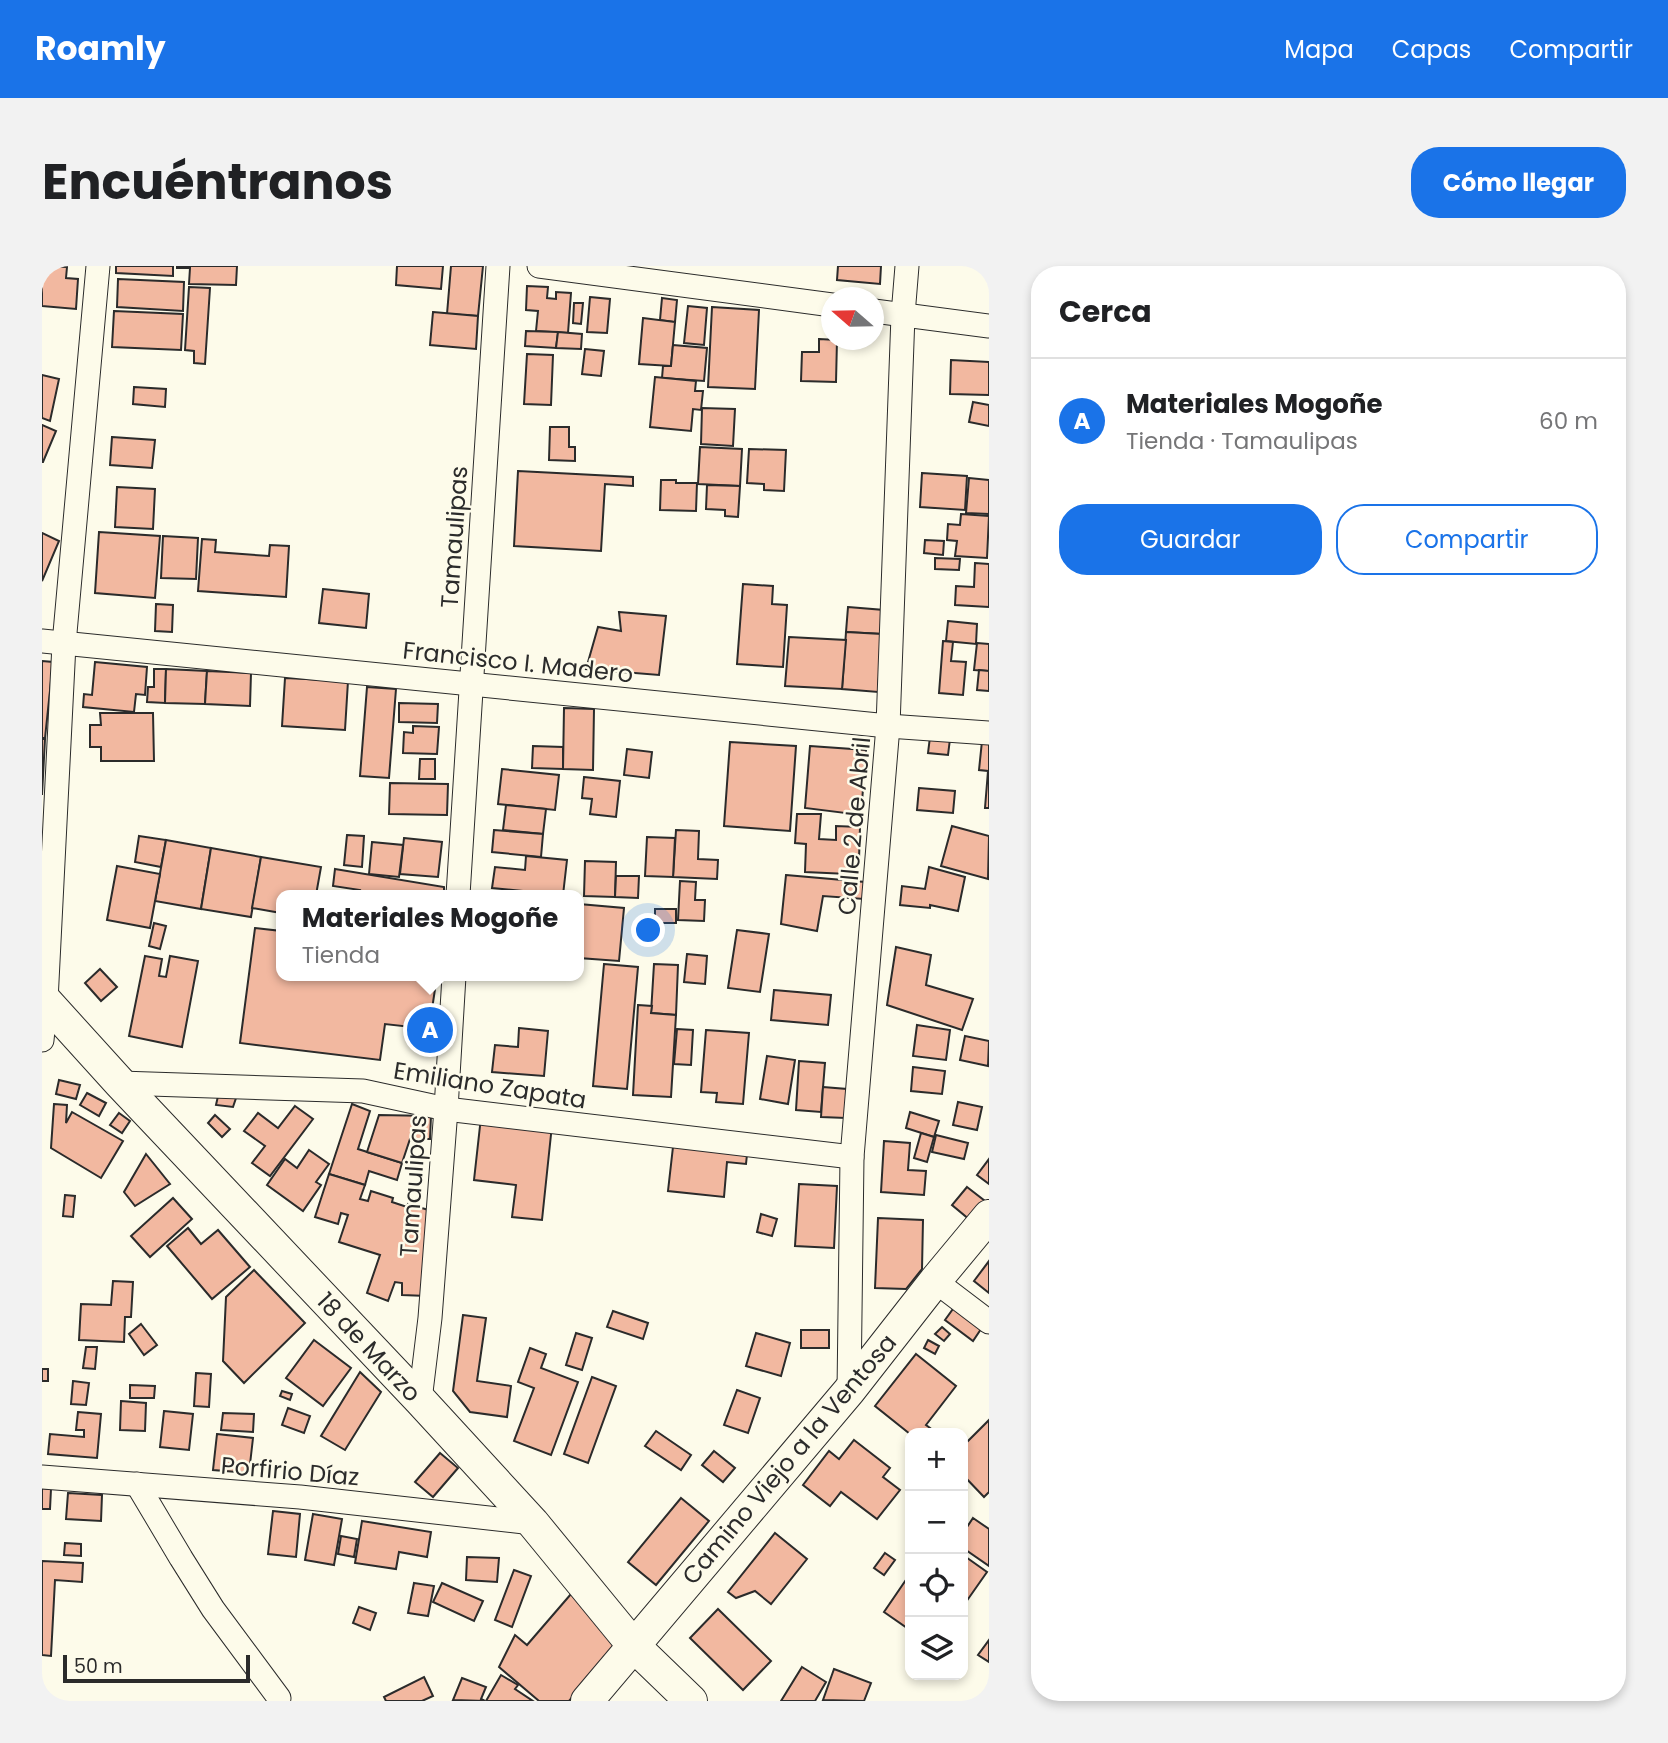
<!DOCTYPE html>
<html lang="es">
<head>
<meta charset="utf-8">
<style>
	:root { --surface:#fff; --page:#f2f2f2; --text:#202124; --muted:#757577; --line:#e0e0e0; --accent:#1a73e8 }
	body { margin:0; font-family:Poppins,sans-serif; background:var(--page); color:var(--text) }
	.controls { position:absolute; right:21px; bottom:21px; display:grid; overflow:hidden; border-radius:14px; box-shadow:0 4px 10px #0003 }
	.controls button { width:63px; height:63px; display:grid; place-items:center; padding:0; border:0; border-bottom:2px solid var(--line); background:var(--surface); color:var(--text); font:35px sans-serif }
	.compass { position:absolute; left:779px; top:21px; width:63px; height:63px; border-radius:50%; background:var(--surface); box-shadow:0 4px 10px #0003; rotate:290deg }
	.scale { position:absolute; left:21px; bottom:18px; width:187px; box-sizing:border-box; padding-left:7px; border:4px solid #2b2b2b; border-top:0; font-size:19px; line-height:24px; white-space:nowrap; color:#2b2b2b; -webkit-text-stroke:5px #fdfbea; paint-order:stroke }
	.you { position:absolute; left:607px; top:665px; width:24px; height:24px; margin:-18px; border:5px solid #fff; border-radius:50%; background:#1a73e8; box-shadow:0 0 0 10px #1a73e833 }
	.badge { display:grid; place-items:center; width:46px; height:46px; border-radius:50%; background:var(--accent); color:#fff; font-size:23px; font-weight:700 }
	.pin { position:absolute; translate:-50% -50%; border:4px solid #fff; box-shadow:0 2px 7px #0006 }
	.popup { position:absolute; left:234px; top:624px; width:308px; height:91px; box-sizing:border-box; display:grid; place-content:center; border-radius:14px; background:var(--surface); filter:drop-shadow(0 2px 5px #0005); font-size:23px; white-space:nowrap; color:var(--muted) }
	.popup b { font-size:26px; color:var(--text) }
	.popup::after { content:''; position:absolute; left:50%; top:100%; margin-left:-14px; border:14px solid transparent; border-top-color:var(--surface) }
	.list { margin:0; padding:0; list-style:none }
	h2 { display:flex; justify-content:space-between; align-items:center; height:91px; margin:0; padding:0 28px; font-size:30px }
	h2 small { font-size:23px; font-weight:400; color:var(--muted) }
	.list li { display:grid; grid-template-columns:46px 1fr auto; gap:21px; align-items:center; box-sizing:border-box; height:126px; padding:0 28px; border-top:2px solid var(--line) }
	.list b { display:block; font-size:26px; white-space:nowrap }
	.list p { margin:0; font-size:23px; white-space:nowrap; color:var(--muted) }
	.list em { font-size:23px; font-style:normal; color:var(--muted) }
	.actions { display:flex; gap:14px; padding:21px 28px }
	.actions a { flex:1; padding:16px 0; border:2px solid var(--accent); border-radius:28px; text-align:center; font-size:24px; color:var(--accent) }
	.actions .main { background:var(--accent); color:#fff }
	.icon { flex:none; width:38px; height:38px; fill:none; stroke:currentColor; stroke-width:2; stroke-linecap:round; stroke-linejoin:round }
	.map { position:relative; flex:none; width:947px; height:1435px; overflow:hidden; border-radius:28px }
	header { display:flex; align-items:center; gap:42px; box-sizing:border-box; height:98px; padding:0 35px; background:var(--accent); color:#fff }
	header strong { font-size:33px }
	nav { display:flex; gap:38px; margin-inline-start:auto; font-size:24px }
	.intro { display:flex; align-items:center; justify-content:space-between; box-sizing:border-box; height:168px; padding:0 42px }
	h1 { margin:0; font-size:49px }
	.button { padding:18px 32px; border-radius:28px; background:var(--accent); color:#fff; font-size:24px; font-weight:700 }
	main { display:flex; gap:42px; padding:0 42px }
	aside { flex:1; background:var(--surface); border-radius:28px; box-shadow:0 4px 10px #0003 }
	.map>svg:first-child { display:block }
	.building { fill:#f2b8a0; stroke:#2b2b2b; stroke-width:2 }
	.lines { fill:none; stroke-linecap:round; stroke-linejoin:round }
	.street-casing { stroke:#2b2b2b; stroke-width:25 }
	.secondary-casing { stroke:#2b2b2b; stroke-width:34 }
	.street { stroke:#fdfbea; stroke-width:23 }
	.secondary { stroke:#fdfbea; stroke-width:32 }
	.labels { text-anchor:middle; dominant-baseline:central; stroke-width:5; stroke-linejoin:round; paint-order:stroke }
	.street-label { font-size:24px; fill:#2b2b2b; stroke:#fdfbea }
</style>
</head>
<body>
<header>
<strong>Roamly</strong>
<nav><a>Mapa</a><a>Capas</a><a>Compartir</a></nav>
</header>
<div class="intro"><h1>Encuéntranos</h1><a class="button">Cómo llegar</a></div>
<main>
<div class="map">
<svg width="947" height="1435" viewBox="0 0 947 1435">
	<rect width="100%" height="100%" fill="#fdfbea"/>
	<g class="building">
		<polygon points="0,0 25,1 24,12 36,13 34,43 0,40"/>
		<polygon points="74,0 131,0 131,10 74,7"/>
		<polygon points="135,0 195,0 194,19 147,18 148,2 135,2"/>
		<polygon points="355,0 401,0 399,23 354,19"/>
		<polygon points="409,0 441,0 436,50 405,48"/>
		<polygon points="796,0 839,0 838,18 795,14"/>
		<polygon points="76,13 142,16 141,45 75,41"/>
		<polygon points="485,20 506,21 505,32 514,33 514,26 529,27 526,67 494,65 496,45 484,44"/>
		<polygon points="147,21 168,22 163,98 152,97 152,85 143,84"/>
		<polygon points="548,31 568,33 565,67 545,66"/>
		<polygon points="620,32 635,34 633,56 618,54"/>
		<polygon points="532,37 541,37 539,58 531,57"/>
		<polygon points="646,40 665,42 662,79 642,77"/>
		<polygon points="670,41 717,44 713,123 666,121"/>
		<polygon points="72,45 141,48 139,84 70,81"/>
		<polygon points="391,46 436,50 434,83 388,79"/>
		<polygon points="601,52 633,56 629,100 597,98"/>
		<polygon points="484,65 516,66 514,82 483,80"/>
		<polygon points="516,66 540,68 539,83 514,82"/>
		<polygon points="777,73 795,74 794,116 759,115 760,86 777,86"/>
		<polygon points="631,79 665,82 662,115 620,112 621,100 629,100"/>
		<polygon points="543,83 562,85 559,110 540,108"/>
		<polygon points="485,88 511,89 509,139 482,138"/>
		<polygon points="909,94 947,96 947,129 908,128"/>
		<polygon points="0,109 17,113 8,155 0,152"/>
		<polygon points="613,111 654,115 653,125 661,125 659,144 651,143 649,165 608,161"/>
		<polygon points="92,121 124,123 123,141 91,138"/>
		<polygon points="931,136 947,139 947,160 927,156"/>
		<polygon points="660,142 693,143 691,180 659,178"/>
		<polygon points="0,159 14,165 1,196 0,196"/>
		<polygon points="508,161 527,161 527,181 533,181 533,195 507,194"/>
		<polygon points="70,171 113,174 110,202 68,199"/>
		<polygon points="658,181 700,183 698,220 656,218"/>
		<polygon points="707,183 744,184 742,225 722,224 722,218 705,217"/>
		<polygon points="476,205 591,211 591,220 563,218 559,285 472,280"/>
		<polygon points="880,207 925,210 923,244 878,241"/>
		<polygon points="927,212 947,214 947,248 924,247"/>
		<polygon points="619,214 634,214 634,217 655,217 654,245 618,244"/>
		<polygon points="665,219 698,220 696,251 683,250 683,244 664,243"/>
		<polygon points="75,221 113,223 111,263 73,261"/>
		<polygon points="919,248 947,250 945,292 913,290 915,275 905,274 906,258 918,259"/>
		<polygon points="57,266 118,270 113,332 53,327"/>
		<polygon points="0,267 17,275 0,315"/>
		<polygon points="121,270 156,272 154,313 119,312"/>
		<polygon points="160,273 174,274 173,286 227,290 228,279 247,280 244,331 156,325"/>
		<polygon points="883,274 902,275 901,289 882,287"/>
		<polygon points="893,292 918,293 917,304 893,303"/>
		<polygon points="933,297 947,298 947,341 913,339 914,320 932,321"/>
		<polygon points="701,318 731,320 730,338 745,339 741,401 695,398"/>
		<polygon points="281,323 327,328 324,362 277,357"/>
		<polygon points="114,338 131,339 130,366 113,365"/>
		<polygon points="806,341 842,344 840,368 804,366"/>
		<polygon points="577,346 624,350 617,409 544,403 556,361 579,365"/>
		<polygon points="906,355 935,358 934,378 904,375"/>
		<polygon points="804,366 840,368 836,426 800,423"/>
		<polygon points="747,371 804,374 800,423 743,420"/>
		<polygon points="901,375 911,376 909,395 924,396 921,429 897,427"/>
		<polygon points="935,377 947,378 947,405 932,404"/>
		<polygon points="0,395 11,396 3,472 0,472"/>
		<polygon points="53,396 105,401 103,429 94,428 92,446 41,441 42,428 50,429"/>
		<polygon points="112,403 124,403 123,437 105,436 106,421 112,421"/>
		<polygon points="124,403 165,405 163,438 123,437"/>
		<polygon points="937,404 947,405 947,425 935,424"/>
		<polygon points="165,405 209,407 208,440 163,438"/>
		<polygon points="243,412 306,415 303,464 240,460"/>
		<polygon points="325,421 354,423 347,512 318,510"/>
		<polygon points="357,437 396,438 395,457 357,456"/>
		<polygon points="522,442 552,443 551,504 521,503"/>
		<polygon points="58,447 111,447 112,495 59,495 59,481 48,481 48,459 59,459"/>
		<polygon points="371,460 397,461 395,488 361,487 362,466 371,467"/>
		<polygon points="888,471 908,473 906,489 886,487"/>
		<polygon points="0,473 3,473 0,529"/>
		<polygon points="940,475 947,475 947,542 943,542 946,505 937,504"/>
		<polygon points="688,476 754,480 748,565 682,560"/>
		<polygon points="491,480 521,481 521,503 490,502"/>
		<polygon points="768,480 824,484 819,549 763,542"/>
		<polygon points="585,483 610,486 607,512 582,509"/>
		<polygon points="378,493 393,493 393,513 377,513"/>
		<polygon points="460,503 517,509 513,544 456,538"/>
		<polygon points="542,511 578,515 574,551 548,548 550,533 540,532"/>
		<polygon points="348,517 406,518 405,549 347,548"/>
		<polygon points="877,522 913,525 911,547 875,544"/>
		<polygon points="464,539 504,543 501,568 461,564"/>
		<polygon points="755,548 779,548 777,573 794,574 794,560 818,561 817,594 807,593 806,608 763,606 764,578 753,577"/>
		<polygon points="910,560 947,570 946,613 899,600"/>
		<polygon points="452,564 501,568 499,591 450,586"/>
		<polygon points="634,564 657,565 656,593 676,594 675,613 631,611"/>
		<polygon points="305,569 322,570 320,601 302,599"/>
		<polygon points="97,570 124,574 119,601 93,596"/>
		<polygon points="605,571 633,572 631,611 603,610"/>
		<polygon points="362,572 400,576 396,611 358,608"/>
		<polygon points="124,574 169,582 159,643 113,635"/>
		<polygon points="330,576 361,579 357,611 327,608"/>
		<polygon points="169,582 219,591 209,651 159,643"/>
		<polygon points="484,590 525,594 521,629 450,622 453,601 483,604"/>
		<polygon points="219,591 279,601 274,629 239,629 239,647 210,642"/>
		<polygon points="543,595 574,596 573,631 542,630"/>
		<polygon points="75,600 118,608 108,662 65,654"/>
		<polygon points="887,601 923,611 916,645 888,639 888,642 858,639 860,620 883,623"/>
		<polygon points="293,603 402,621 402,629 317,629 318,624 291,620"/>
		<polygon points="744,609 823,616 822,633 781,630 775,665 739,658"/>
		<polygon points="574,610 597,610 596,632 573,631"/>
		<polygon points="638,615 654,616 653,634 663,634 662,655 636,654"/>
		<polygon points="537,638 582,642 577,695 537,692"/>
		<rect x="613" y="643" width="21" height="14"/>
		<polygon points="112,657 124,660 118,683 107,680"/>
		<polygon points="213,662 239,665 239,710 395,710 387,763 343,758 338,794 198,777"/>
		<polygon points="695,664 727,668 718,726 686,722"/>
		<polygon points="854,681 889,689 884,719 931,733 920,764 845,739"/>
		<polygon points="645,688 665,690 663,718 642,716"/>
		<polygon points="103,690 120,693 117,710 124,711 128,690 156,695 140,781 87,770"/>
		<polygon points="562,698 596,701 585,823 551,820"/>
		<polygon points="612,698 636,699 634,749 609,747"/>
		<polygon points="58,703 75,721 59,735 43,717"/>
		<polygon points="732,724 789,729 786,759 729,754"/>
		<polygon points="596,739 610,740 609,747 634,749 629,831 591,829"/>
		<polygon points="875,759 908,764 904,794 871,790"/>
		<polygon points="477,762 506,765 502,810 450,806 453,779 476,781"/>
		<polygon points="635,763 651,764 649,799 632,798"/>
		<polygon points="664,764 707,767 701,838 674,836 675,827 659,826"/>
		<polygon points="923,770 947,775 946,800 918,794"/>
		<polygon points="725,790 753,794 746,838 718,833"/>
		<polygon points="757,795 783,797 779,846 754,844"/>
		<polygon points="871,801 903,805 900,828 869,825"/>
		<polygon points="17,814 38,819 34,833 14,828"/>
		<polygon points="781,821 805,823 804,852 779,851"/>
		<polygon points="45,827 64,837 57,850 38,839"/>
		<polygon points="176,830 194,832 191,841 174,839"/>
		<polygon points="916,836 940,841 935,864 911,859"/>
		<polygon points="12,838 25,839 24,857 30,846 81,875 59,912 9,882"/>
		<polygon points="310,838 328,845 316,883 360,897 355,914 327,905 323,919 287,908"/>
		<polygon points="253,840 271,853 228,910 210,897 223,880 202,865 216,847 236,862"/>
		<polygon points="868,846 897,855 892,871 864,862"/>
		<polygon points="77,847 88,855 80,867 68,859"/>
		<polygon points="173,849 188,863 180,871 166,857"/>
		<polygon points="337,849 389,850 388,873 368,873 360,897 325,886"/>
		<polygon points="439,851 510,859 500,954 470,951 474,919 432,914"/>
		<polygon points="879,867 892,871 885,896 872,892"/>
		<polygon points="894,869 926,877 922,893 890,886"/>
		<polygon points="632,872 706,879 704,898 685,896 682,931 626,925"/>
		<polygon points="842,875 868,877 866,904 884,905 882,929 839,926"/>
		<polygon points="267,884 287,898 274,916 279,919 261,945 225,919 243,893 255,902"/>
		<polygon points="104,888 128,918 93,940 82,926"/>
		<polygon points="947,893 947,918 935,909"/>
		<polygon points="287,908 323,919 318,933 326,935 329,925 351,932 350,936 365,941 366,938 390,945 385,1030 360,1029 360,1017 353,1016 346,1035 325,1027 338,989 297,976 306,949 299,947 296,958 273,951"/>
		<polygon points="757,918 795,920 792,982 753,980"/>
		<polygon points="925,921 943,935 928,954 910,939"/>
		<polygon points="23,929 33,930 31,951 21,950"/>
		<polygon points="131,932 150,953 108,991 89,970"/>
		<polygon points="719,948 735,953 730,970 715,966"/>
		<polygon points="836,952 881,954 880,1003 864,1023 833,1022"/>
		<polygon points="146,962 159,978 176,964 208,1001 170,1033 125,980"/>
		<polygon points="947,995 947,1027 932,1015"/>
		<polygon points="212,1004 263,1057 202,1117 181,1095 184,1031"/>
		<polygon points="71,1015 91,1016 89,1051 83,1051 82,1076 37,1074 39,1038 69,1039"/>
		<polygon points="916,1036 943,1057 931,1075 903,1054"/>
		<polygon points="571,1045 606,1057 601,1073 565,1061"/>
		<polygon points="421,1049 444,1052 435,1115 469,1120 465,1151 428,1146 411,1125"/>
		<polygon points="99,1058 115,1079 102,1089 87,1068"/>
		<polygon points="900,1061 908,1068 902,1075 893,1068"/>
		<rect x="759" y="1064" width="28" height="18"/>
		<polygon points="534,1067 550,1072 540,1104 524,1099"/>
		<polygon points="714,1067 748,1077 739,1110 704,1100"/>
		<polygon points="272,1074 309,1102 281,1140 244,1112"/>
		<polygon points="886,1074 897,1080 893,1088 882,1082"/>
		<polygon points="44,1081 55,1081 53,1103 41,1102"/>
		<polygon points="488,1082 504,1088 499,1102 536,1116 509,1189 472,1175 492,1122 476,1116"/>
		<polygon points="874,1088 914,1120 884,1159 895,1167 868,1168 833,1140"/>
		<rect x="0" y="1103" width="6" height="12"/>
		<polygon points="318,1106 339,1126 303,1184 279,1170"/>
		<polygon points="154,1107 169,1108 167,1141 152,1140"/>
		<polygon points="550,1111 574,1120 546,1197 522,1188"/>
		<polygon points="31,1115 47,1117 44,1139 29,1138"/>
		<polygon points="88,1119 113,1120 112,1132 88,1132"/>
		<polygon points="695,1124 718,1132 706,1167 682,1159"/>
		<polygon points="240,1125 250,1128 248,1134 238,1130"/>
		<polygon points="79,1135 104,1137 103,1165 78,1164"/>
		<polygon points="246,1142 268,1150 262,1167 240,1159"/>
		<polygon points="122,1145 151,1148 147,1184 118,1181"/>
		<polygon points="36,1146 59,1148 55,1192 6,1188 8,1168 42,1171 42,1164 34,1164"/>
		<polygon points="181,1147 212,1148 211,1166 179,1164"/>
		<polygon points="947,1154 947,1226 942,1231 921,1209 921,1180"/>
		<polygon points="614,1165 649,1189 639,1204 603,1180"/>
		<polygon points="175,1168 211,1172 207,1207 171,1204"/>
		<polygon points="812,1174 848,1202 841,1211 858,1224 835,1253 799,1226 788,1240 761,1219 787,1185 797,1193"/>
		<polygon points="672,1185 693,1202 681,1216 660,1199"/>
		<polygon points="398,1187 416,1202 391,1231 373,1216"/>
		<polygon points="0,1222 9,1223 8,1243 0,1243"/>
		<polygon points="26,1227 60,1229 59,1255 24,1253"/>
		<polygon points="639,1232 667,1255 614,1319 586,1296"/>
		<polygon points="231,1245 258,1248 254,1291 226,1288"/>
		<polygon points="271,1248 300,1253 292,1299 263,1294"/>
		<polygon points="931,1252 947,1263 947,1300 921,1282 921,1267"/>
		<polygon points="320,1255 389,1266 385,1291 357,1286 354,1303 313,1297"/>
		<polygon points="733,1267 765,1293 729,1338 713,1325 694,1332 686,1326"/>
		<polygon points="299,1270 315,1273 312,1291 296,1288"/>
		<polygon points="23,1277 39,1278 39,1290 22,1289"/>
		<polygon points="843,1287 853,1294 842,1309 832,1302"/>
		<polygon points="921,1289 945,1306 924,1336 921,1334"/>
		<polygon points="425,1291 457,1292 455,1316 424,1314"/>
		<polygon points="0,1295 41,1297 40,1316 13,1314 9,1390 0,1389"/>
		<polygon points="472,1304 489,1310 470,1361 453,1354"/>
		<polygon points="868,1308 868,1364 842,1346"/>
		<polygon points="372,1317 392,1320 386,1350 366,1347"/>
		<polygon points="400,1317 441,1335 432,1355 391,1336"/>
		<polygon points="529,1328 573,1366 572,1383 527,1435 497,1435 457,1401 473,1369 485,1379"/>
		<polygon points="317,1341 334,1347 328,1364 311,1357"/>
		<polygon points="676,1343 729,1395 701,1424 648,1372"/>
		<polygon points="947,1374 947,1396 936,1389"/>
		<polygon points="760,1401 784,1416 773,1435 739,1435"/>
		<polygon points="792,1403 829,1417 822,1435 781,1434"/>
		<polygon points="459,1409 476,1419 473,1423 491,1435 444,1435"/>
		<polygon points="382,1411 391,1430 380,1435 344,1435 342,1431"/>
		<polygon points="420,1412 444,1421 439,1433 443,1435 411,1434"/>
	</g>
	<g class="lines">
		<defs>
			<g id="street">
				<polyline points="497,0 790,39"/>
				<polyline points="832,45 947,60"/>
				<polyline points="0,375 846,460 947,467"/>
				<polyline points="416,629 456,0"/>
				<polyline points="0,774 4,735 22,378 56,0"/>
				<polyline points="78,817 321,825 404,843 810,891"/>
				<polyline points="893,1015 947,1056"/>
				<polyline points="807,1125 810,891 846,460 861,49 865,0"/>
				<polyline points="378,1134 388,1052 404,843 412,710"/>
				<polyline points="0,1211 258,1231 491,1257"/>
				<polyline points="95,1218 139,1292 171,1343 237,1432"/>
			</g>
			<g id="secondary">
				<polyline points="0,731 78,817 378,1134 491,1257 591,1379 649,1435"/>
				<polyline points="545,1435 807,1125 893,1015 947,950"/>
			</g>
		</defs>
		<use href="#street" class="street-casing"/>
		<use href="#secondary" class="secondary-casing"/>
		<use href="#street" class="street"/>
		<use href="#secondary" class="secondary"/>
	</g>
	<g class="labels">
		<g class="street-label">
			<text transform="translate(412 271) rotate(-86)">Tamaulipas</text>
			<text transform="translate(476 396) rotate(6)">Francisco I. Madero</text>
			<text transform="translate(812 560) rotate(-85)">Calle 2 de Abril</text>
			<text transform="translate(448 819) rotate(9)">Emiliano Zapata</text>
			<text transform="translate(371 920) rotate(-86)">Tamaulipas</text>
			<text transform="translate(327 1081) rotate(47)">18 de Marzo</text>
			<text transform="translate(747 1193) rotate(-50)">Camino Viejo a la Ventosa</text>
			<text transform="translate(248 1205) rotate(5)">Porfirio Díaz</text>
		</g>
	</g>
</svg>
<div class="controls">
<button>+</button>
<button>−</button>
<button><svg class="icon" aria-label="locate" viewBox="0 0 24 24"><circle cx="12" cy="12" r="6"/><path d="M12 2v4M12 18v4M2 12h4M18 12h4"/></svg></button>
<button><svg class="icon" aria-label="layers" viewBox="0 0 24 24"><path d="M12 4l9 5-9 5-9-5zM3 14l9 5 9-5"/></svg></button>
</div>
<svg class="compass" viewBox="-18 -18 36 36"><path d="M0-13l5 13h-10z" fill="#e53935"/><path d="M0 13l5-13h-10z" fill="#757577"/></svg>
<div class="scale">50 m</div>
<div class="you"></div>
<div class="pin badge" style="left:388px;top:764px">A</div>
<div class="popup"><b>Materiales Mogoñe</b>Tienda</div>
</div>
<aside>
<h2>Cerca<small></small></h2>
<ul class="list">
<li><span class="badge">A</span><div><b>Materiales Mogoñe</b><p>Tienda · Tamaulipas</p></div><em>60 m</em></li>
</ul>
<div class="actions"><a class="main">Guardar</a><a>Compartir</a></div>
</aside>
</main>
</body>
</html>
